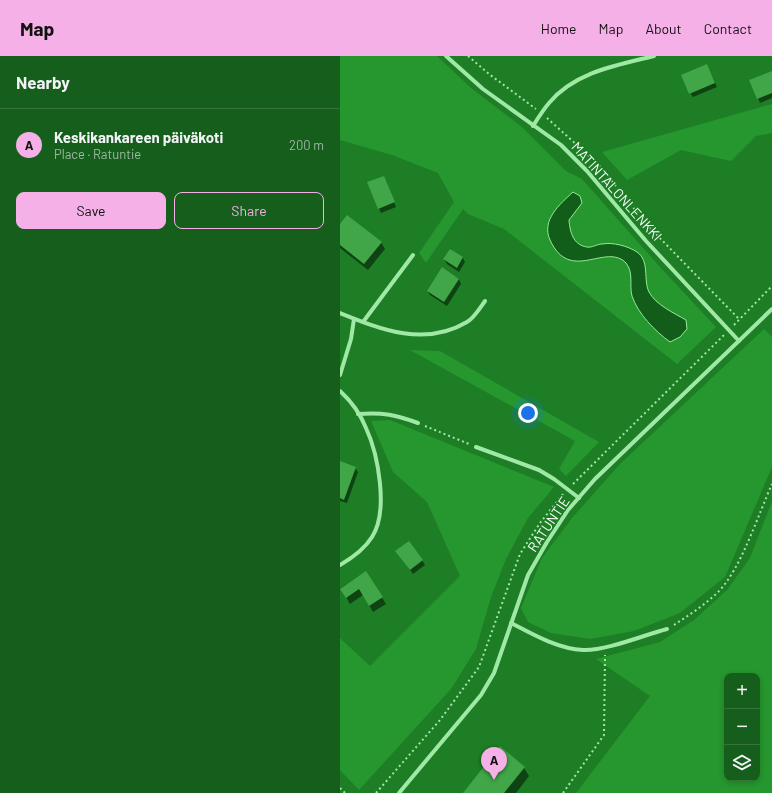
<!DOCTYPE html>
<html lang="en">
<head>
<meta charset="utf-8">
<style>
	:root { --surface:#165e1c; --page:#1f6425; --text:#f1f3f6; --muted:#9ebaa3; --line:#35733b; --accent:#f4b0e7 }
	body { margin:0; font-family:Barlow,sans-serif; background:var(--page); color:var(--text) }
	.controls { position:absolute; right:12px; bottom:12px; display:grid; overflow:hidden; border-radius:8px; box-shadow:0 2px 6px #0003 }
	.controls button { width:36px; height:36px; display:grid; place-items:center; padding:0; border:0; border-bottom:1px solid var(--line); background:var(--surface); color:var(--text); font:20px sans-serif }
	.you { position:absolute; left:188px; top:357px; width:14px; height:14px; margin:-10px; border:3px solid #fff; border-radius:50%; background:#1a73e8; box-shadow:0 0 0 6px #1a73e833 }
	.badge { display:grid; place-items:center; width:26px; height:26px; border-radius:50%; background:var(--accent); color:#111; font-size:13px; font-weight:700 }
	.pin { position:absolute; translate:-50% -33px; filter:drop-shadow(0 1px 2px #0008) }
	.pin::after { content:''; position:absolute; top:21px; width:14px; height:12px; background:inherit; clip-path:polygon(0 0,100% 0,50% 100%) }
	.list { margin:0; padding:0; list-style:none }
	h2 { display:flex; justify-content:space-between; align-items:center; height:52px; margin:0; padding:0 16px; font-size:17px }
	h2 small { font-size:13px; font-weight:400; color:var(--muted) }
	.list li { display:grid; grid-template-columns:26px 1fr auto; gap:12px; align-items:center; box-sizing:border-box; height:72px; padding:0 16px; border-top:1px solid var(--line) }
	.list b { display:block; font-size:15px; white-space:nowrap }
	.list p { margin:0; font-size:13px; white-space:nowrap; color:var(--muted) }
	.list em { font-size:13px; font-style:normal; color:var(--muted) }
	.actions { display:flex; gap:8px; padding:12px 16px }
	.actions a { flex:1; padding:9px 0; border:1px solid var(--accent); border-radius:8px; text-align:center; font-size:14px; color:var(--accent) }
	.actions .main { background:var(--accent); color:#111 }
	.icon { flex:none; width:22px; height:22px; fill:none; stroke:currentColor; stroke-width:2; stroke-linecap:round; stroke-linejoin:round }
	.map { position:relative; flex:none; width:432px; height:737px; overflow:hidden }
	header { display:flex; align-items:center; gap:24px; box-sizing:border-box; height:56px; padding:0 20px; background:var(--accent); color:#111 }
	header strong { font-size:19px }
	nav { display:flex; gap:22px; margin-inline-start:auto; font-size:14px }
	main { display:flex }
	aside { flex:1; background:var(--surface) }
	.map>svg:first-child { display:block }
	.green { fill:#26972e; fill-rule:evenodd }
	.water { fill:#135d1a; stroke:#93ea98 }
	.shadow { fill:#0007 }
	.building { fill:#41a648 }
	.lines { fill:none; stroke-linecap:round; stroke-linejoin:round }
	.path { stroke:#a0e8a5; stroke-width:2; stroke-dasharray:2 3; stroke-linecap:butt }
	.minor { stroke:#a0e8a5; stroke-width:4 }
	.labels { text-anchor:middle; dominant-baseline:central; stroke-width:3; stroke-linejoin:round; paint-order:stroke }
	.street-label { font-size:14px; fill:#fff; stroke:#1d7e25 }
</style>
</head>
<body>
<header>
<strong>Map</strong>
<nav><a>Home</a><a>Map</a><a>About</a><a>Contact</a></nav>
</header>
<main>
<aside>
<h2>Nearby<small></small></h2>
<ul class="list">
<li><span class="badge">A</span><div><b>Keskikankareen päiväkoti</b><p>Place · Ratuntie</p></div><em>200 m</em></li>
</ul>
<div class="actions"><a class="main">Save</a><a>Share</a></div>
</aside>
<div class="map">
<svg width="432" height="737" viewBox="0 0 432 737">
	<rect width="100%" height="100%" fill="#1d7e25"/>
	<g class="green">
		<polygon points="0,0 97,0 131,32 182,71 226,115 242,123 320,211 376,271 337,308 164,173 128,158 123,153 86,207 79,197 114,146 98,117 52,99 0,84"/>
		<polygon points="432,48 432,77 416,80 391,105 341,94 287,124 262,96"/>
		<polygon points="424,273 432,281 432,411 385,521 340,557 294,575 250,583 211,577 188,566 181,552 202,502 232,462 279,409"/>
		<polygon points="70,294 100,295 259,386 226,420 219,413 235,385"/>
		<polygon points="50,364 214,431 188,462 166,503 151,541 136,593 111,633 19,734 0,714 0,582 30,610 120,520 87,446 53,416 31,365"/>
		<path d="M432,445v292h-196l74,-97 -54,-37 64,-17 34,-22 33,-30 23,-32zM387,620h30v102h-30z"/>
	</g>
	<path class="water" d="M233,136l7,4 2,7 -13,17c1,12 4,25 18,27 5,1 10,-3 15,-3 11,-2 26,2 35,8 13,9 6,28 12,40 7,13 25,21 37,28l1,9 -7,8 -10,5c-15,-11 -32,-28 -38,-46 -3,-11 2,-23 -6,-33 -20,-21 -56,21 -76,-23 -9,-20 10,-36 23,-48z"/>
	<g class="shadow">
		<polygon points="367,9 377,31 353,41 350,37"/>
		<polygon points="432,16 432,42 420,47 411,25"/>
		<polygon points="46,125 56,151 41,157 28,127"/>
		<polygon points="0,169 41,186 45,193 28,214 0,192"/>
		<polygon points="110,194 123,202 125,206 119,216 107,208 104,203"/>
		<polygon points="119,223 121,228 107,250 90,239 88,235"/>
		<polygon points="0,406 15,412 18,416 7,447 0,445"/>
		<polygon points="59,499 82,504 85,509 73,518"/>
		<polygon points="26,516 46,548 33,556 23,539 10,548 1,532"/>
		<polygon points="184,712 189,720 176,737 124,737"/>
	</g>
	<g class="building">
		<polygon points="367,8 375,27 349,38 341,19"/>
		<polygon points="432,15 432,37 417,43 409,24"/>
		<polygon points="44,120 55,146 38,153 27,126"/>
		<polygon points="7,159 42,186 24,208 0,189 0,168"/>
		<polygon points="110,193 123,201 117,212 103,203"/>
		<polygon points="102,211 119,223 104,246 87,235"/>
		<polygon points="0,405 16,411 4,444 0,442"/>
		<polygon points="69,485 83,504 70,514 55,495"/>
		<polygon points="26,515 43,541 29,550 19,533 6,542 0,533"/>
		<polygon points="160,690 185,711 164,737 123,737"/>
	</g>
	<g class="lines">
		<g class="path">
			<polyline points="128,0 149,18 196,53"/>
			<polyline points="207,62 258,108 309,171 399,263"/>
			<polyline points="394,269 432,230"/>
			<polyline points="85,370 129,388"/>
			<polyline points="233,428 384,279"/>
			<path d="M334,569c15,-10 31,-20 44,-33 22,-21 41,-79 54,-108"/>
			<polyline points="0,732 5,737"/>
			<polyline points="36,737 100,664 139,611 180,498 200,467 223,438"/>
			<polyline points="223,737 264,679 265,599"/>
		</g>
		<g class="minor">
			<polyline points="106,0 143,33 221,89 247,115 306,185 399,285"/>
			<path d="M193,70c5,-8 10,-16 16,-23 26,-31 68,-38 105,-47"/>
			<path d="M0,257c42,17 85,34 127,9 7,-4 13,-14 18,-21"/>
			<polyline points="23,266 73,199"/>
			<polyline points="0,319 11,283 14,263"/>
			<path d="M0,335c11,10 20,22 26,37 12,26 23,83 6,109 -8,13 -20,21 -32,28"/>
			<path d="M18,358c25,-2 38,1 60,9"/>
			<polyline points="136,391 199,414 214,423 239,442"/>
			<path d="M171,567c21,11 47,26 72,27 23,1 61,-15 84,-21"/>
			<polyline points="59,737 141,639 154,617 188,519 207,486 228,454 255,423 432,253"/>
		</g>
	</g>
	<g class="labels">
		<g class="street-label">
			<text transform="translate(277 135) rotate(48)">MATINTALONLENKKI</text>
			<text transform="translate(208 468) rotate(-56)">RATUNTIE</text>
		</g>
	</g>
</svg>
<div class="controls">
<button>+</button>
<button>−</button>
<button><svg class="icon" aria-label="layers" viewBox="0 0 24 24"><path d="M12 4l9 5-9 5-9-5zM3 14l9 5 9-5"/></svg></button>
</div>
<div class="you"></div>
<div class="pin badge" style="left:154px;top:724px">A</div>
</div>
</main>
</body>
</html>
